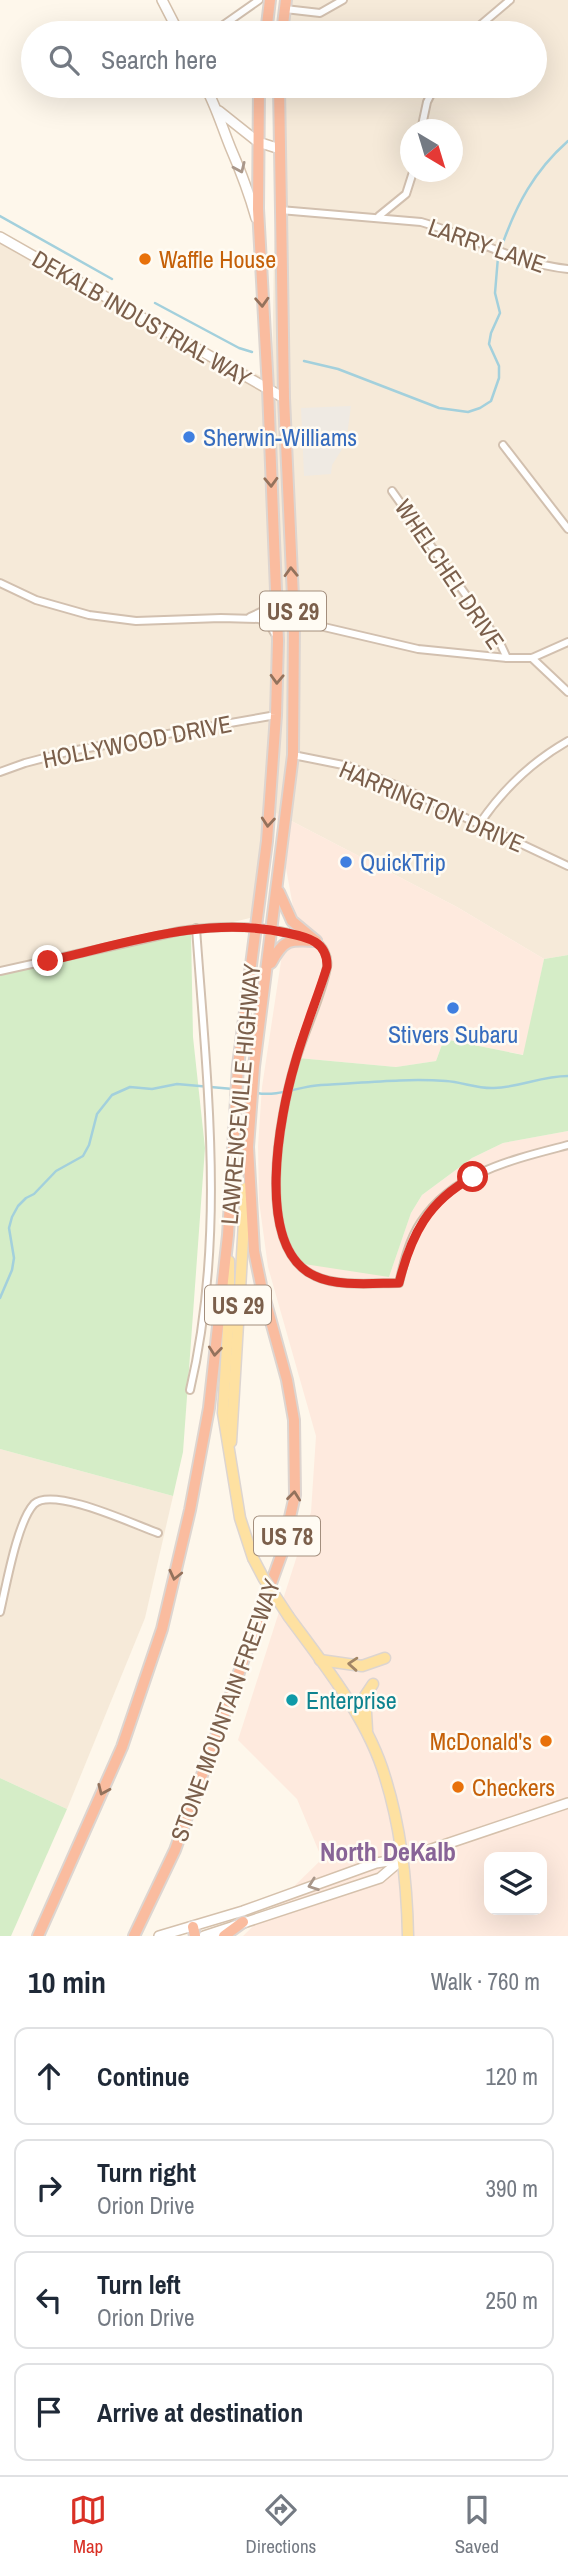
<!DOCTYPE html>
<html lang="en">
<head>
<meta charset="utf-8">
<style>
	:root { --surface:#fff; --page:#f6f6f7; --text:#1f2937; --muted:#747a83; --line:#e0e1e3; --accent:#d93025 }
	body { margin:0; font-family:"Archivo Narrow",sans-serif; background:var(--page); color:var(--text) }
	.controls { position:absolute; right:21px; bottom:21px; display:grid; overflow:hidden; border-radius:14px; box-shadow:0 7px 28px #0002 }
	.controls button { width:63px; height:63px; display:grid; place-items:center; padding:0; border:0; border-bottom:2px solid var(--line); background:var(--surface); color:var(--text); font:35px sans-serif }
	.compass { position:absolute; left:400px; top:119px; width:63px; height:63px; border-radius:50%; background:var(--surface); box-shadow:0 7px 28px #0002; rotate:142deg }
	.stop { position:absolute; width:21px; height:21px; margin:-16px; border:5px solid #d93025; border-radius:50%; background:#fff }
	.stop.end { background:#d93025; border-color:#fff; box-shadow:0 2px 7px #0008 }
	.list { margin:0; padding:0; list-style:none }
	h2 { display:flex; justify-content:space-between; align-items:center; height:91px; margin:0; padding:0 28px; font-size:30px }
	h2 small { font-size:23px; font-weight:400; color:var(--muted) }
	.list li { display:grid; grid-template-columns:46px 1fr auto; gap:21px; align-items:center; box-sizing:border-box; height:98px; margin:0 14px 14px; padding:0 14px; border:2px solid var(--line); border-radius:14px }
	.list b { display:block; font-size:26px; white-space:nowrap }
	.list p { margin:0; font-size:23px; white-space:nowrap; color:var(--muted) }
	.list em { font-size:23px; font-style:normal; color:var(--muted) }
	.icon { flex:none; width:38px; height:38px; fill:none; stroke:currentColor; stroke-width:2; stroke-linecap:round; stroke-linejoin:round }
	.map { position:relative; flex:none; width:568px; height:1936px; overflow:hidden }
	.search { position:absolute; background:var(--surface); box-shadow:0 7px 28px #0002; left:21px; right:21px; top:21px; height:77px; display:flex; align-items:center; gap:18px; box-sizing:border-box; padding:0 24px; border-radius:38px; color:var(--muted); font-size:26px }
	.sheet { height:539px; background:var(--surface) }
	nav { display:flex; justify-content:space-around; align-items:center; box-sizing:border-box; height:98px; border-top:2px solid var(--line); background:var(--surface); font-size:19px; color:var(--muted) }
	nav a { display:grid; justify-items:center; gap:4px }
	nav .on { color:var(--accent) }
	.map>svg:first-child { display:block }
	.residential { fill:#f6ead9; fill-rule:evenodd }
	.commercial { fill:#feeade; fill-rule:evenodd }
	.industrial { fill:#efeae3 }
	.green { fill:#d5edc7 }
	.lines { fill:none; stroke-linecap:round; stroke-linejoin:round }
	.stream { stroke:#a3d0dc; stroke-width:2.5 }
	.street-casing { stroke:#d2c0af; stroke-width:10 }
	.secondary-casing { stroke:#d5c1ac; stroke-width:12 }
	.primary-casing { stroke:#ddd5d0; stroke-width:13 }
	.highway-casing { stroke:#ddd5d0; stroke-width:14 }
	.street { stroke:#fff; stroke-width:6 }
	.secondary { stroke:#fff; stroke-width:9 }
	.primary { stroke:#fee1a1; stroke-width:10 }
	.highway { stroke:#fabc9f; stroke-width:10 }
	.primary-bridge-casing { stroke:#ddd5d0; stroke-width:13; stroke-linecap:butt }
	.primary-bridge { stroke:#fee1a1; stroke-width:10 }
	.oneway { stroke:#a9978a }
	.oneway2 { stroke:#94725c }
	.oneway3 { stroke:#a28665 }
	.route { stroke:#d93025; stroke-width:9 }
	.food-dot { fill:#e8710a; stroke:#fffbf3; stroke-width:2.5 }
	.shop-dot { fill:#3f7fe0; stroke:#fffbf3; stroke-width:2.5 }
	.culture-dot { fill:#0f9aa8; stroke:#fffbf3; stroke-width:2.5 }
	.labels { text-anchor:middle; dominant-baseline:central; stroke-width:5; stroke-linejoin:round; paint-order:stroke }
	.shield { fill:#fffbf3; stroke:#a38e7d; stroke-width:2 }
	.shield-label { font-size:23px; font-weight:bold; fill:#7b5f4b }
	.street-label { font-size:24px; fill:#7b5f4b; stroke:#fffbf3 }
	.food-label { font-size:24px; fill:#c56008; stroke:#fffbf3; text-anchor:start }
	.shop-label { font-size:24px; fill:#366cbe; stroke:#fffbf3; text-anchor:start }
	.culture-label { font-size:24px; fill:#0d838f; stroke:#fffbf3; text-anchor:start }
	.neighbourhood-label { font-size:26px; font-weight:bold; fill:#886497; stroke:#fffbf3 }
</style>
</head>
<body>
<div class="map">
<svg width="568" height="1936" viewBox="0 0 568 1936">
	<rect width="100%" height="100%" fill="#fef7eb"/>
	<g class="residential">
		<path d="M284,0h284v955l-24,4 -87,-52 -181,-94 -26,105 -59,14 -191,37v-729l272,142 2,-130 6,-166h255v-53h-252zM410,130h42v42h-42z"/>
		<polygon points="0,1449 173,1496 145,1618 67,1809 0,1778"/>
	</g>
	<path class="commercial" d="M276,813l181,94 87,52 -20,96 -80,-16 -8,22 -40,6 -98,-9 -9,37 -8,57 108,125 22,-64 11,-18 50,-37 31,-15 65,-12v805h-325l79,-77 -25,-60 -59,-59 73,-228 5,-76 -48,-169 -9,-66 -1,-55 4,-59 21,-139 11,-36zM489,1857h53v53h-53z"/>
	<polygon class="industrial" points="351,406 346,443 332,465 331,474 304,476 301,408"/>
	<g class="green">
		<polygon points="191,932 193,1037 205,1148 183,1452 173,1496 0,1449 0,969"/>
		<polygon points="568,955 568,1131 503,1143 472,1158 422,1195 411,1213 389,1277 304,1264 287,1244 279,1197 281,1153 289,1095 298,1058 396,1067 436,1061 444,1039 523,1055 544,959"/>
		<polygon points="0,1778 67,1809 11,1936 0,1936"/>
	</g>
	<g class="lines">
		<g class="stream">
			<polyline points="0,216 112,279"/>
			<path d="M501,248c15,-43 33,-77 67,-107"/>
			<polyline points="155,303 239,348 252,352"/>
			<polyline points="304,361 338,369 439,408 468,412 480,408 491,401 499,378 499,366 489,344 491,333 500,313 495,293 498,257"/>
			<path d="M257,1093c21,4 43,-7 64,-8 41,-2 83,-7 125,-4 16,1 32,8 48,7 27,-1 47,-12 74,-12"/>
			<polyline points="0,1298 12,1270 14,1258 9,1228 12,1217 18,1206 26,1198 34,1194 56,1171 83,1156 89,1145 97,1114 112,1095 130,1087 152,1089 177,1084 233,1089"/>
		</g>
		<defs>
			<g id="street">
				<polyline points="285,9 320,13 343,0"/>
				<polyline points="212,33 259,0"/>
				<polyline points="471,33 510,0"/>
				<polyline points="421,130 427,102 435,86"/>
				<path d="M280,210l141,12c50,14 94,42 147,47"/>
				<polyline points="379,216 406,194 413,172"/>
				<polyline points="503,445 568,529"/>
				<polyline points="392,491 500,643 507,658"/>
				<polyline points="0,583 36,600 89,615 136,621 221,618 259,619 269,624 275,634"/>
				<polyline points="250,617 265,610 273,595"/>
				<polyline points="294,620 418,649 507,658 532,658 568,642"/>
				<polyline points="532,658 568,692"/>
				<polyline points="293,755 348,766 400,787 568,866"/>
				<polyline points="0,772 25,763 71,751 276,715"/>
				<path d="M480,823c24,-35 51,-61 88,-82"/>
				<path d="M314,940c9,6 15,17 13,27 -6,32 -23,64 -32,96 -15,51 -42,185 20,213 22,11 60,7 84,7 5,-21 10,-43 22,-61 33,-50 94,-63 147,-77"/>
				<path d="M0,971l180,-40c41,-6 83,-7 124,6"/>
				<path d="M190,1390c36,-153 17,-307 6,-462"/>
				<path d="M0,1612c6,-25 17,-90 34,-108 19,-18 101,21 124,29"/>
			</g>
			<g id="secondary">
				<polyline points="162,0 179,33"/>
				<path d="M205,86c11,20 17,41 26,63 10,23 18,44 25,69"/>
				<polyline points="219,111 258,142 280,149"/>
				<polyline points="0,237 284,398"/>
				<polyline points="159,1936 243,1911 376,1863 402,1859 568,1803"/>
				<polyline points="204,1936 380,1878 400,1861"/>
			</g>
			<g id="primary">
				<polyline points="229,1261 229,1313 223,1413 240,1518 253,1558"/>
				<polyline points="231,1442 246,1188"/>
				<path d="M289,1617c36,49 79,102 96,160 16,51 22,106 23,159"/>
				<polyline points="320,1660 362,1666 385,1658"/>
				<polyline points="367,1730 365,1696 373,1684"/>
			</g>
			<g id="highway">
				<polyline points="266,33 270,0"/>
				<polyline points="282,33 286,0"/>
				<polyline points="279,892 292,921 316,941"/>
				<path d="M271,963c13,-24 18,-24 45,-22"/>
				<polyline points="193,1927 195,1936"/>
				<polyline points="38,1936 122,1747 162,1629 190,1510 209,1408 228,1235 238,1066 267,841 276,715 278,641 268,389 258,209 259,86"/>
				<polyline points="134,1936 175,1850 282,1553 295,1495 294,1420 287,1380 261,1285 254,1251 248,1147 254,1067 293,755 294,620 284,398 279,86"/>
				<polyline points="224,1936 243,1922"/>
			</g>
		</defs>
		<use href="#street" class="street-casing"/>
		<use href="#secondary" class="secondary-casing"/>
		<use href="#primary" class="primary-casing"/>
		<use href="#highway" class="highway-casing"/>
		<use href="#street" class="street"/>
		<use href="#secondary" class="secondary"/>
		<use href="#primary" class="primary"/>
		<use href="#highway" class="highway"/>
		<defs>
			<polyline id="primary-bridge" points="253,1558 264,1579 289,1617"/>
		</defs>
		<use href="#primary-bridge" class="primary-bridge-casing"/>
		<use href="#primary-bridge" class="primary-bridge"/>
	</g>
	<defs><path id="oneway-chevron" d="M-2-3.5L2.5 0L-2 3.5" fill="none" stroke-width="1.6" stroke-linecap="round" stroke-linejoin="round" transform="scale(1.75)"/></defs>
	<g class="oneway">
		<use href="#oneway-chevron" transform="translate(240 168) rotate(66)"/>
		<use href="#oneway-chevron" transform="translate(313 1885) rotate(160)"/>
	</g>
	<g class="oneway2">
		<use href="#oneway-chevron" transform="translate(262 302) rotate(87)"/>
		<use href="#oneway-chevron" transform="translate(271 482) rotate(88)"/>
		<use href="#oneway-chevron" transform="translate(291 572) rotate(-92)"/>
		<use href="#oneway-chevron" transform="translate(277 679) rotate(92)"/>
		<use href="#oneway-chevron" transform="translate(268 822) rotate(95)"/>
		<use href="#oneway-chevron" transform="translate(215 1351) rotate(96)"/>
		<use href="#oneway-chevron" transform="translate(294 1496) rotate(-84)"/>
		<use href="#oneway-chevron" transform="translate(175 1575) rotate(103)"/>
		<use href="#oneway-chevron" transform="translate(103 1790) rotate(114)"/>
	</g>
	<use class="oneway3" href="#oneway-chevron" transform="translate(353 1664) rotate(-176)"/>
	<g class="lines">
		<path class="route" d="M48,961c79,-18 158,-46 239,-28 21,4 41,9 40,34 -10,32 -23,63 -32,96 -15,51 -42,185 20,213 22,11 60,7 84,7 12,-48 29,-82 74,-106"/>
	</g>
	<g class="food-dot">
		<circle cx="145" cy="259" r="7"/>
		<circle cx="546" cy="1741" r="7"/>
		<circle cx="458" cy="1787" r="7"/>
	</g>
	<g class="shop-dot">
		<circle cx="189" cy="437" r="7"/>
		<circle cx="346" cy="862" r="7"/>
		<circle cx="453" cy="1008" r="7"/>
	</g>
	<circle class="culture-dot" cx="292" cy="1700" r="7"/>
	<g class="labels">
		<g class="shield">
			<rect x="260" y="591.5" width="66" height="39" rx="5"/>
			<rect x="205" y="1285.5" width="66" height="39" rx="5"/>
			<rect x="254" y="1516.5" width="66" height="39" rx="5"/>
		</g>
		<g class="shield-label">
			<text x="293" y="611">US 29</text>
			<text x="238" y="1305">US 29</text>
			<text x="287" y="1536">US 78</text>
		</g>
		<g class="street-label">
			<text transform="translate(487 245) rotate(19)">LARRY LANE</text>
			<text transform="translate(142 318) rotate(30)">DEKALB INDUSTRIAL WAY</text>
			<text transform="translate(450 574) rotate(56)">WHELCHEL DRIVE</text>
			<text transform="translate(137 741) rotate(-11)">HOLLYWOOD DRIVE</text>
			<text transform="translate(432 806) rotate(23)">HARRINGTON DRIVE</text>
			<text transform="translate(240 1094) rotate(-85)">LAWRENCEVILLE HIGHWAY</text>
			<text transform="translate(225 1710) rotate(-70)">STONE MOUNTAIN FREEWAY</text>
		</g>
		<g class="food-label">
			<text x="159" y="259">Waffle House</text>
			<text x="532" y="1741" text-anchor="end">McDonald's</text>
			<text x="472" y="1787">Checkers</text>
		</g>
		<g class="shop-label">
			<text x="203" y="437">Sherwin-Williams</text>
			<text x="360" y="862">QuickTrip</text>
			<text x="453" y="1034" text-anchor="middle">Stivers Subaru</text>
		</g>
		<g class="culture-label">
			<text x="306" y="1700">Enterprise</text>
		</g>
		<g class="neighbourhood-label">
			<text x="388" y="1851">North DeKalb</text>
		</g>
	</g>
</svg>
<div class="controls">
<button><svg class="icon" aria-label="layers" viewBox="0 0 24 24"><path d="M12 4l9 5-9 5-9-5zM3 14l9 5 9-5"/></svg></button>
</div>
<svg class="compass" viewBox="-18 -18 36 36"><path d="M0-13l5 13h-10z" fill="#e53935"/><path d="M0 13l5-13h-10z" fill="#747a83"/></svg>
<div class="stop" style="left:473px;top:1177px"></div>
<div class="stop end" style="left:48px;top:961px"></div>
<div class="search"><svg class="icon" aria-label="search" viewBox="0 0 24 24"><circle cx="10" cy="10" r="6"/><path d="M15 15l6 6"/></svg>Search here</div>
</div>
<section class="sheet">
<h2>10 min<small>Walk · 760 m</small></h2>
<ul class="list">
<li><svg class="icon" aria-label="ahead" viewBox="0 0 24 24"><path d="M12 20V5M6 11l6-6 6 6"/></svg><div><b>Continue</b></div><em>120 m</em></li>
<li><svg class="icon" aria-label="right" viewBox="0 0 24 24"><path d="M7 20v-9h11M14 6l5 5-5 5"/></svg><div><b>Turn right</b><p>Orion Drive</p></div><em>390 m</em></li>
<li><svg class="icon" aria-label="left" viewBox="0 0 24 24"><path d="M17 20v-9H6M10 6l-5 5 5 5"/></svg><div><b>Turn left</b><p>Orion Drive</p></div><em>250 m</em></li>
<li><svg class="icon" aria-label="arrive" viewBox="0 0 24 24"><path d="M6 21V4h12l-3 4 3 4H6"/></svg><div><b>Arrive at destination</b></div></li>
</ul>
</section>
<nav>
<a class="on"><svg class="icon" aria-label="map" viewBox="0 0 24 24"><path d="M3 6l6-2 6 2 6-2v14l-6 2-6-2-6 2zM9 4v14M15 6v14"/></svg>Map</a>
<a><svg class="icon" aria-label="directions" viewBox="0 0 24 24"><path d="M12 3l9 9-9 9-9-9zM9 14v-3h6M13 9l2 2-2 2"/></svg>Directions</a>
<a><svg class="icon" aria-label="saved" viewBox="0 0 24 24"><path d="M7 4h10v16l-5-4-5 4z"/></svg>Saved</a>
</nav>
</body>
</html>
